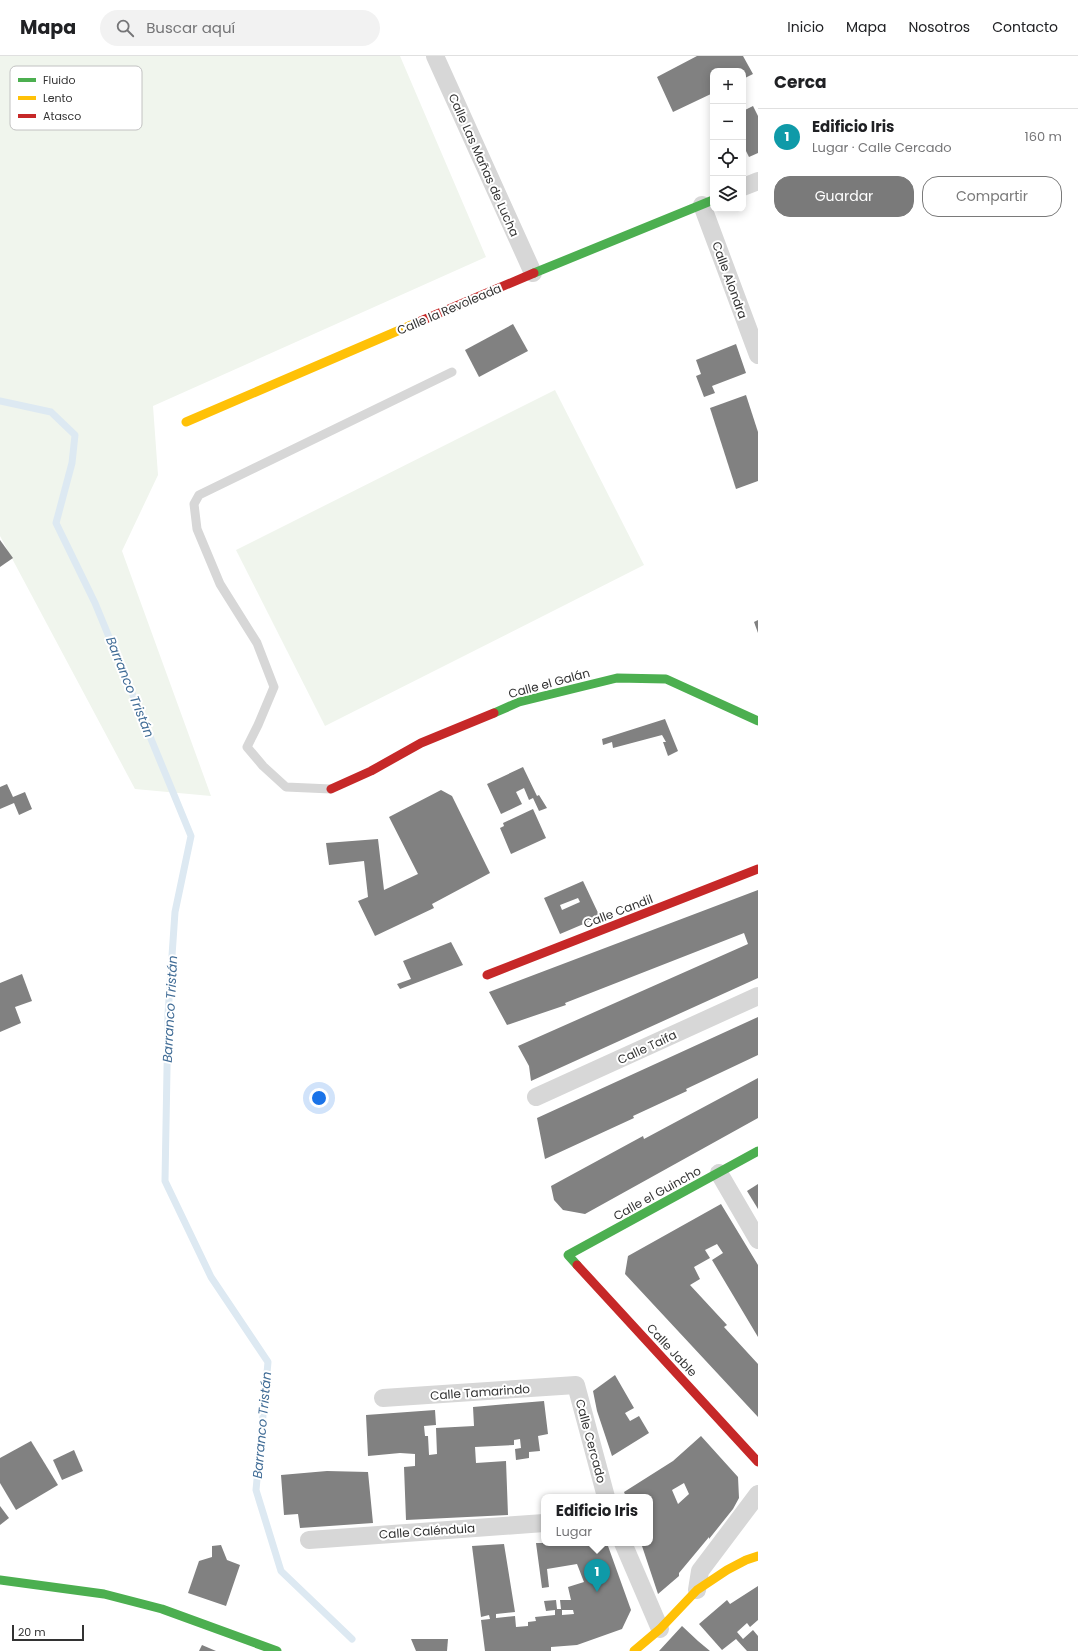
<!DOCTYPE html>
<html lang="es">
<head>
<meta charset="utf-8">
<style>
	:root { --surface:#fff; --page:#f2f2f2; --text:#202124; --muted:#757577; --line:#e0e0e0; --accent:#7a7a7a }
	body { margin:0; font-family:Poppins,sans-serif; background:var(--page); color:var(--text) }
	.controls { position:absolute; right:12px; top:12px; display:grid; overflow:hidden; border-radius:8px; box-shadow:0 2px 10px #0003 }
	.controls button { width:36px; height:36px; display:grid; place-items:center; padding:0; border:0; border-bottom:1px solid var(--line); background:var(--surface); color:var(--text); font:20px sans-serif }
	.scale { position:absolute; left:12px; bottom:10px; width:72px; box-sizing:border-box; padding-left:4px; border:2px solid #333; border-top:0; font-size:11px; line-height:14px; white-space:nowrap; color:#333; -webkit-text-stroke:3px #fff; paint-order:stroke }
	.you { position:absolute; left:319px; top:1042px; width:14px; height:14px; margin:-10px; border:3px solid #fff; border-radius:50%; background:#1a73e8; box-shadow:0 0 0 6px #1a73e833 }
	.badge { display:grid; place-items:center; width:26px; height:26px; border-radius:50%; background:var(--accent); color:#fff; font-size:13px; font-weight:700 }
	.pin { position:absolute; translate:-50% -33px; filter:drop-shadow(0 1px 2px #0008) }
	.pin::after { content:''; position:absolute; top:21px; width:14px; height:12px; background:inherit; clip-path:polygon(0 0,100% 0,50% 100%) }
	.popup { position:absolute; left:541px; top:1438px; width:112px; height:52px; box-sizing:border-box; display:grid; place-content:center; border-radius:8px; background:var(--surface); filter:drop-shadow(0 1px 3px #0005); font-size:13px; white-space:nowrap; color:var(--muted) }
	.popup b { font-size:15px; color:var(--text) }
	.popup::after { content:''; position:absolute; left:50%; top:100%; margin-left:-8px; border:8px solid transparent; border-top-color:var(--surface) }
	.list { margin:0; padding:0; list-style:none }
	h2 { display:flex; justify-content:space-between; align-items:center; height:52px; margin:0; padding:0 16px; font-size:17px }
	h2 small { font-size:13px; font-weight:400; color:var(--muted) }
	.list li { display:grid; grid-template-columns:26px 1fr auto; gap:12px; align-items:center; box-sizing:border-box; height:56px; padding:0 16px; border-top:1px solid var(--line) }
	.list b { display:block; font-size:15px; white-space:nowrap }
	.list p { margin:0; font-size:13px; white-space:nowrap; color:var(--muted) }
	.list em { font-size:13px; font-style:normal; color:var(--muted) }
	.actions { display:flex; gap:8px; padding:12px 16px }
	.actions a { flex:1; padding:9px 0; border:1px solid var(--accent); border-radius:16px; text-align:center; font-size:14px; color:var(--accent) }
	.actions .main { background:var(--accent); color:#fff }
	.icon { flex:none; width:22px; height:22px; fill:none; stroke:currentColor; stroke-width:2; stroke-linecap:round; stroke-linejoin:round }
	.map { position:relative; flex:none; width:758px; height:1595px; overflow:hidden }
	header { display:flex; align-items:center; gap:24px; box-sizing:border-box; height:56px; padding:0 20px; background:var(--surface); border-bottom:1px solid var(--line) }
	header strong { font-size:19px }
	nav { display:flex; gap:22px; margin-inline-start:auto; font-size:14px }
	.search { width:280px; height:36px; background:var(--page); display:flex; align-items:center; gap:10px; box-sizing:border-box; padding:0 14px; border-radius:22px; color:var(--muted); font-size:15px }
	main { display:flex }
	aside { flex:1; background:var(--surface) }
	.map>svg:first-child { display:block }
	.green { fill:#f0f5ed }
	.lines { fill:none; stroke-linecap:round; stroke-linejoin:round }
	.stream { stroke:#dde9f2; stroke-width:7 }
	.building { fill:#818181; fill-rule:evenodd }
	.lane { stroke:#d7d7d7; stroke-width:9 }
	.street { stroke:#d7d7d7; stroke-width:18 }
	.fast { stroke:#4caf50; stroke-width:9 }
	.slow { stroke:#ffc107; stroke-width:9 }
	.jam { stroke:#c62828; stroke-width:9 }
	.labels { text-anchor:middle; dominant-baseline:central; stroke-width:4; stroke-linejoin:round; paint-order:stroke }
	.street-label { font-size:12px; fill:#333; stroke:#fff }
	.water-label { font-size:13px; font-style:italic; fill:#406c96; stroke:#fff }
	.key { fill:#fff; stroke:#c2c2c2; stroke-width:1 }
	.key-label { font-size:11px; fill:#333 }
</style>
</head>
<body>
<header>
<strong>Mapa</strong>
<div class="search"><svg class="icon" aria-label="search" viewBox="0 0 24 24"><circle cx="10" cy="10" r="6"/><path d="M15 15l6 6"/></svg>Buscar aquí</div>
<nav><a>Inicio</a><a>Mapa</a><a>Nosotros</a><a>Contacto</a></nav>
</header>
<main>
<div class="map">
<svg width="758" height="1595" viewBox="0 0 758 1595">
	<rect width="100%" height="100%" fill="#fff"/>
	<g class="green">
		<polygon points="0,0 400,0 486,201 153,350 158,419 122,495 211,740 135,733 0,480"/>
		<polygon points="555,334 644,509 325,670 236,494"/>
	</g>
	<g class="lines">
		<polyline class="stream" points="0,345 51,356 75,379 72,407 56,467 95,547 191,780 175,856 168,958 165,1125 211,1221 268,1306 256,1434 281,1515 352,1583"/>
	</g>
	<g class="building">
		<polygon points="697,0 743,0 753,18 743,23 743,15 713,15 713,37 673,56 657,21"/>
		<polygon points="753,50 758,60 758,97 749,101 743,89 743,55"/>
		<polygon points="513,268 528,295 479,321 465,294"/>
		<polygon points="736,288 746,317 712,330 715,337 704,341 696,320 701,318 696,304"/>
		<polygon points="746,339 758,376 758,425 736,433 710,352"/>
		<polygon points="0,484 13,502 0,511"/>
		<polygon points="758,564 758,577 754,566"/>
		<polygon points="665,663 678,695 668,700 663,686 666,686 662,679 613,692 612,686 603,689 602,683"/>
		<polygon points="523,711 537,740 539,739 547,752 539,755 533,742 529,744 524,732 516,736 522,748 501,758 487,728"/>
		<polygon points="7,728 13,741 25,736 32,753 19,759 14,747 0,753 0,731"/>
		<polygon points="441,734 452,740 490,817 432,848 434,852 375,880 358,845 368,841 364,805 329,809 326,787 378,783 384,834 418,818 389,761"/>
		<polygon points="533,753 546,782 511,798 500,772 504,770 503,767"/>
		<path d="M583,825l17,36 -40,17 -16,-36zM578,842l2,4 -18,8 -2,-5z"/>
		<polygon points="758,834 758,922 531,1025 529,1010 518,990 748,888 744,877 565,947 566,949 507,969 489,936"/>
		<polygon points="451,886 463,909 400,933 397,928 411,923 403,905"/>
		<polygon points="22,918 32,945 15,951 21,967 0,976 0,927"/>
		<polygon points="758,961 758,999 686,1033 687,1035 633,1060 634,1062 545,1103 537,1062"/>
		<polygon points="758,1022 758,1062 585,1158 563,1154 554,1144 551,1130 643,1080 644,1083"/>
		<polygon points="758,1128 758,1153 747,1135"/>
		<polygon points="721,1148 758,1209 758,1281 712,1204 723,1197 717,1188 705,1194 710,1202 694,1211 700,1223 690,1229 727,1269 724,1271 758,1308 758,1361 625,1218 628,1200"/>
		<polygon points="615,1319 634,1352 625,1357 630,1365 639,1360 649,1377 612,1400 597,1355 593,1335"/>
		<polygon points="544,1345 548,1378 538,1380 540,1395 529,1396 529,1402 516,1404 515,1393 521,1392 520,1383 514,1384 514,1389 475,1391 476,1407 506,1405 508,1459 406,1464 404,1411 415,1410 415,1398 400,1397 368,1400 366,1359 435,1354 436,1369 424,1370 425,1380 428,1380 429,1399 437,1398 436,1372 474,1370 473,1351"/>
		<path d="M701,1380l37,41 1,21 -6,11 -24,30v-2l-30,36v3l-21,18 -17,-51h9v-46h-24l-2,-5 49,-31zM684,1427l5,11 -11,10 -6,-14z"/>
		<polygon points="31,1385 58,1429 16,1454 0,1427 0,1402"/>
		<polygon points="74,1394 83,1415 62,1424 53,1404"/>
		<polygon points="327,1415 368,1416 373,1467 300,1472 298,1458 284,1459 281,1419"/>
		<polygon points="0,1450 9,1462 0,1469"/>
		<path d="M536,1487h68l4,3 23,64 -9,19 -45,16 -26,2v4h-66l-4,-31 9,-1 -1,-4 -8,2 -9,-71 32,-2 11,68 -19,2v4l19,-2 1,11 12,-1v-4l8,-1 -1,-4 20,-2v-5l-9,1 -2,-10 12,-1 1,9h4l-1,-9h11l-3,-13 16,-5 -7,-18 -30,5 2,18 -7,1zM562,1554h11l1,4 -12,1z"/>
		<polygon points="221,1489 227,1504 240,1509 226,1550 188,1537 199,1505 212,1501 212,1490"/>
		<polygon points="758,1530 758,1564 750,1571 747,1567 737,1576 743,1583 753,1574 758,1580 758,1595 747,1595 736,1583 722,1594 699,1568 727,1544 730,1548"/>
		<polygon points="682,1570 698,1585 710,1595 659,1595"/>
		<polygon points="411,1583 448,1583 447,1595 416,1595"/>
		<polygon points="202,1589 216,1595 199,1595"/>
	</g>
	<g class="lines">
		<polyline class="lane" points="331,733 286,731 263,710 247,691 258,669 274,631 257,587 220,528 197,473 194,448 199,439 452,316"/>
		<g class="street">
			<polyline points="435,0 533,217"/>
			<polyline points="743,131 758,125"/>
			<polyline points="702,149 758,299"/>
			<polyline points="536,1041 758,940"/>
			<polyline points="719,1117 758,1184"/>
			<polyline points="383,1342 576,1329 606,1441"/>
			<polyline points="309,1484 544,1467"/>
			<polyline points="623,1487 660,1573"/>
			<polyline points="697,1534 700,1515 758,1438"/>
		</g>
		<g class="fast">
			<polyline points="534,217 713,144"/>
			<polyline points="494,657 519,646 617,622 666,623 758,665"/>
			<polyline points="577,1209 568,1199 758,1095"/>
			<polyline points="0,1524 104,1538 162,1553 277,1595"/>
		</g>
		<g class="slow">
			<polyline points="186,366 416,267"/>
			<polyline points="634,1595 660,1573 697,1534 727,1514 746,1504 758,1500"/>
		</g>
		<g class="jam">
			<polyline points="416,267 534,217"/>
			<polyline points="331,733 371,715 421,687 494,657"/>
			<polyline points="487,919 758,813"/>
			<polyline points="577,1209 758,1406"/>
		</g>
	</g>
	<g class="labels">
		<g class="street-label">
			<text transform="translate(484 109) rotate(66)">Calle Las Mañas de Lucha</text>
			<text transform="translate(730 224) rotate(70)">Calle Alondra</text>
			<text transform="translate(449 253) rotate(-23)">Calle la Revoleada</text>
			<text transform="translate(549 627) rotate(-15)">Calle el Galán</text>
			<text transform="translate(618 855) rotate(-21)">Calle Candil</text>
			<text transform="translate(647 991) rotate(-25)">Calle Taifa</text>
			<text transform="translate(657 1137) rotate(-29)">Calle el Guincho</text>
			<text transform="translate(672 1294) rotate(47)">Calle Jable</text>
			<text transform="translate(480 1336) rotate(-4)">Calle Tamarindo</text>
			<text transform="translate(591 1385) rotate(75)">Calle Cercado</text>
			<text transform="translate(427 1475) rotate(-4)">Calle Caléndula</text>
		</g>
		<g class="water-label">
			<text transform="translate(130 631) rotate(68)">Barranco Tristán</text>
			<text transform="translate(170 953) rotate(-87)">Barranco Tristán</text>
			<text transform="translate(262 1369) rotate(-85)">Barranco Tristán</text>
		</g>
	</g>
	<rect x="10" y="10" width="132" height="64" rx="6" class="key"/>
	<rect x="18" y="22" width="18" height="4" fill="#4caf50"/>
	<rect x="18" y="40" width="18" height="4" fill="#ffc107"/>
	<rect x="18" y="58" width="18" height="4" fill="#c62828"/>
	<g class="key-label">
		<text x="43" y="28">Fluido</text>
		<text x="43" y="46">Lento</text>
		<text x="43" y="64">Atasco</text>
	</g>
</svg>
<div class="controls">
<button>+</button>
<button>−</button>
<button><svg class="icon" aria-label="locate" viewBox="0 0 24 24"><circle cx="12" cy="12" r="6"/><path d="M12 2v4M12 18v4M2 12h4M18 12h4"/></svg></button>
<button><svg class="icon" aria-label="layers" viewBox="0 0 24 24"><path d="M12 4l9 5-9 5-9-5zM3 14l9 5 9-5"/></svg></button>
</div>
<div class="scale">20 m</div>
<div class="you"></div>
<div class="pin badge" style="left:597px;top:1536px;background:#0f9aa8">1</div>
<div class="popup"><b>Edificio Iris</b>Lugar</div>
</div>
<aside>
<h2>Cerca<small></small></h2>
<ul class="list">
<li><span class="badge" style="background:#0f9aa8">1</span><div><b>Edificio Iris</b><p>Lugar · Calle Cercado</p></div><em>160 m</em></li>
</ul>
<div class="actions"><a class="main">Guardar</a><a>Compartir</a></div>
</aside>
</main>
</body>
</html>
